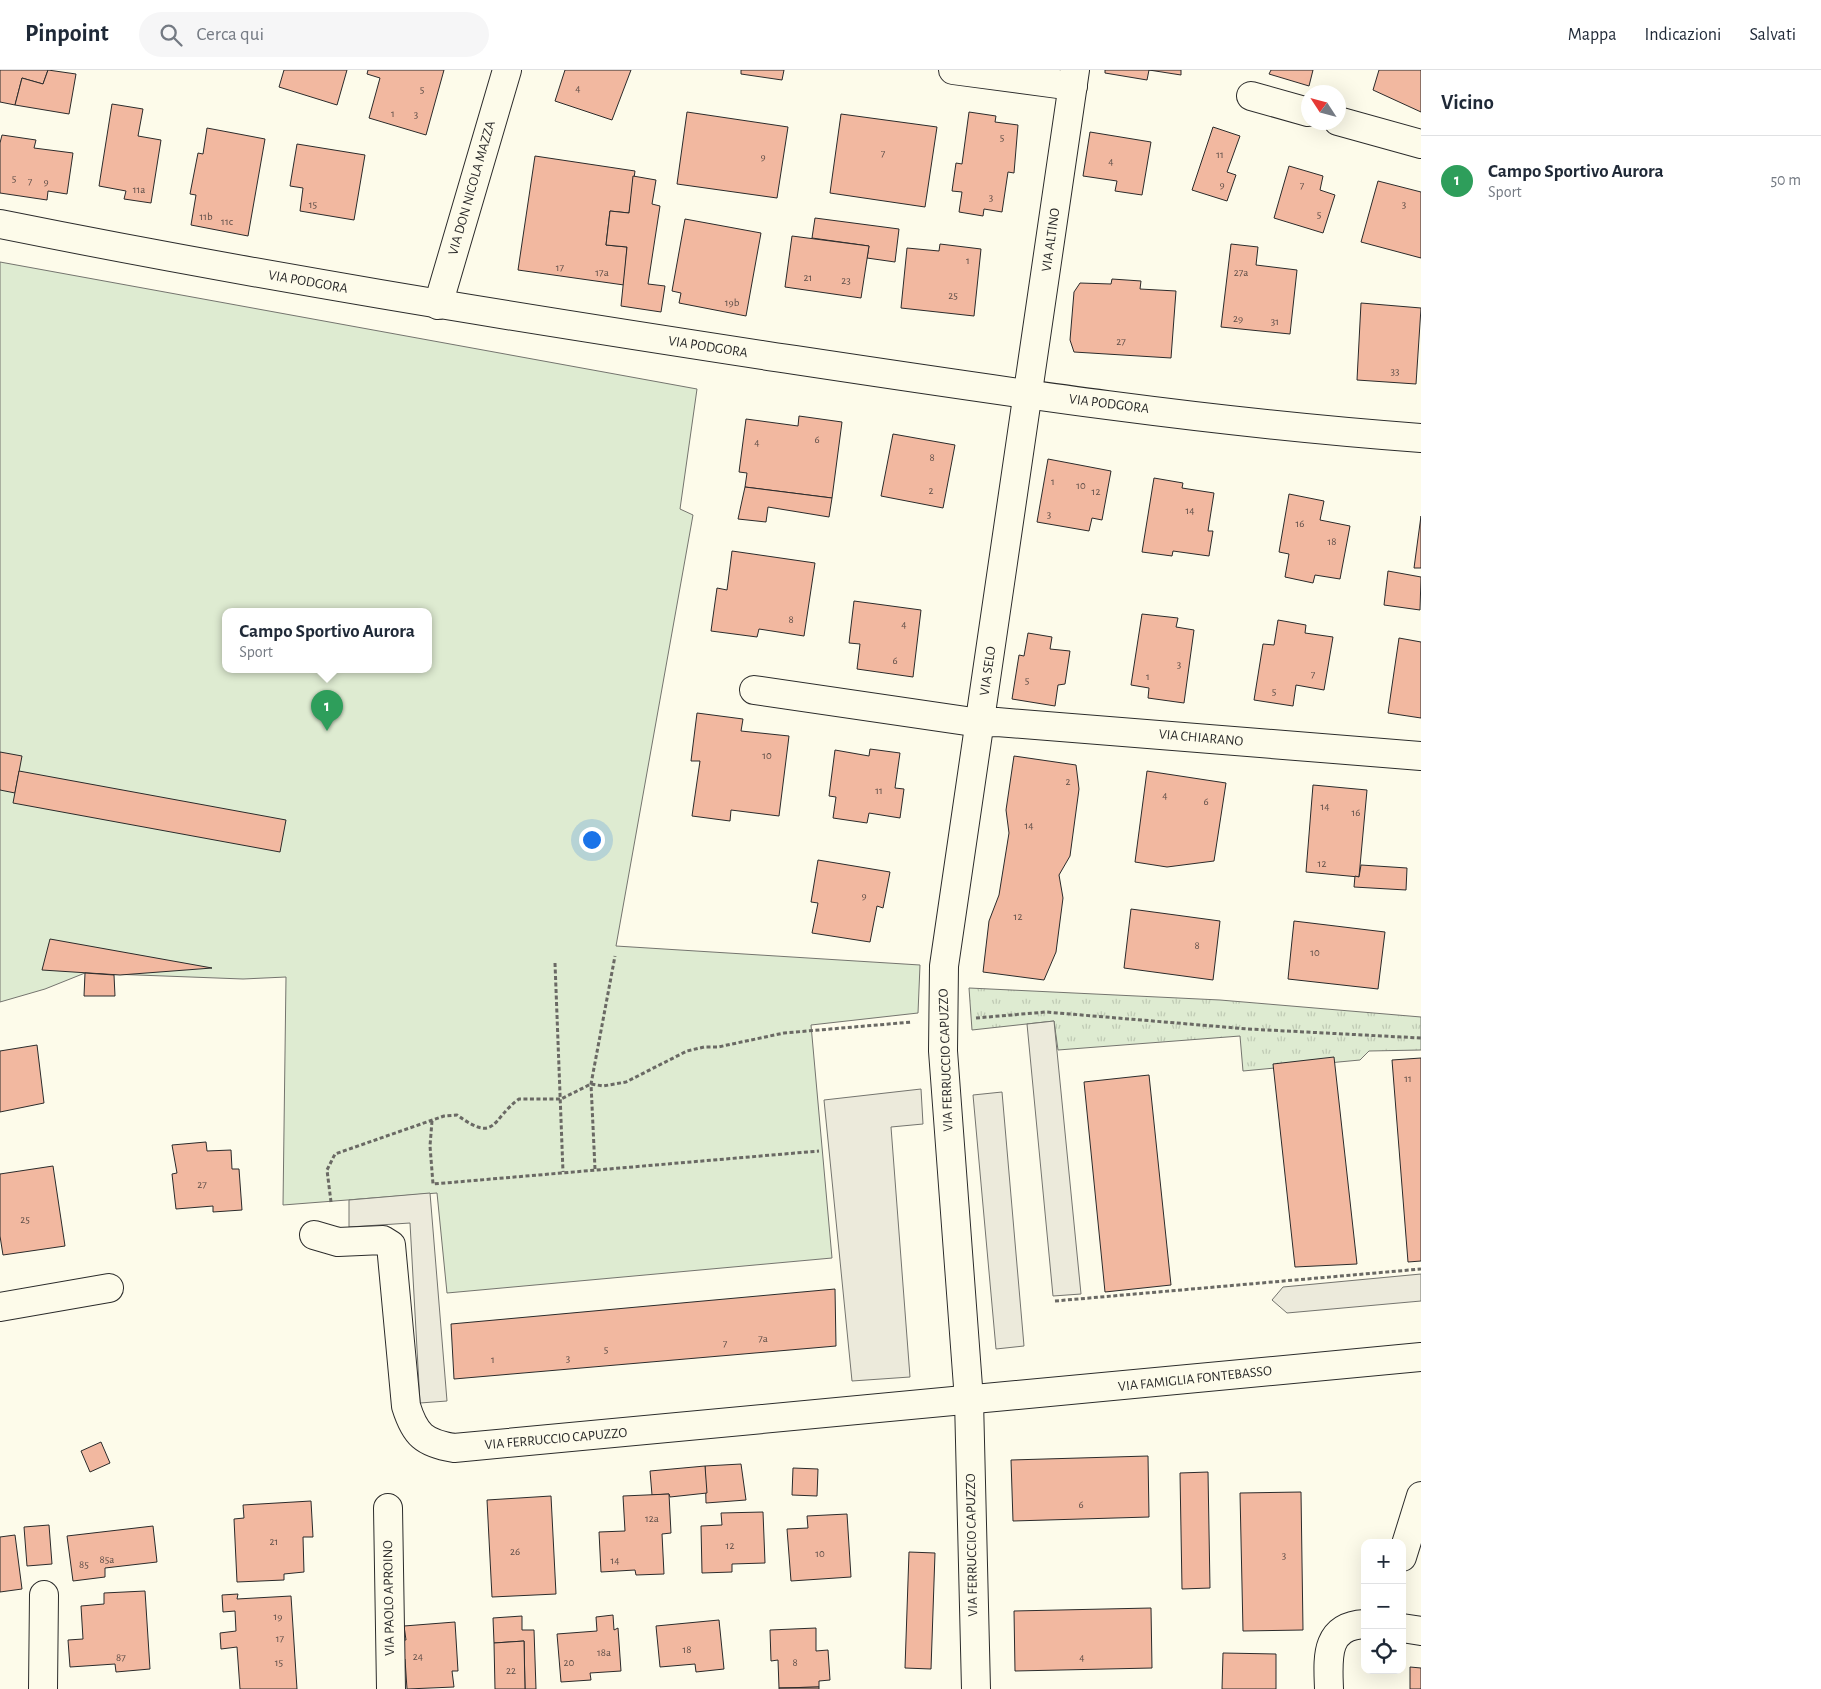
<!DOCTYPE html>
<html lang="it">
<head>
<meta charset="utf-8">
<style>
	:root { --surface:#fff; --page:#f6f6f7; --text:#1f2937; --muted:#747a83; --line:#e0e1e3; --accent:#c62828 }
	body { margin:0; font-family:"Alegreya Sans",sans-serif; background:var(--page); color:var(--text) }
	.controls { position:absolute; right:15px; bottom:15px; display:grid; overflow:hidden; border-radius:10px; box-shadow:0 5px 20px #0002 }
	.controls button { width:45px; height:45px; display:grid; place-items:center; padding:0; border:0; border-bottom:1px solid var(--line); background:var(--surface); color:var(--text); font:25px sans-serif }
	.compass { position:absolute; left:1301px; top:15px; width:45px; height:45px; border-radius:50%; background:var(--surface); box-shadow:0 5px 20px #0002; rotate:306deg }
	.you { position:absolute; left:591px; top:769px; width:18px; height:18px; margin:-12px; border:4px solid #fff; border-radius:50%; background:#1a73e8; box-shadow:0 0 0 8px #1a73e833 }
	.badge { display:grid; place-items:center; width:32px; height:32px; border-radius:50%; background:var(--accent); color:#fff; font-size:16px; font-weight:700 }
	.pin { position:absolute; translate:-50% -41px; filter:drop-shadow(0 1px 2px #0008) }
	.pin::after { content:''; position:absolute; top:26px; width:18px; height:15px; background:inherit; clip-path:polygon(0 0,100% 0,50% 100%) }
	.popup { position:absolute; left:222px; top:538px; width:210px; height:65px; box-sizing:border-box; display:grid; place-content:center; border-radius:10px; background:var(--surface); filter:drop-shadow(0 1px 4px #0005); font-size:16px; white-space:nowrap; color:var(--muted) }
	.popup b { font-size:19px; color:var(--text) }
	.popup::after { content:''; position:absolute; left:50%; top:100%; margin-left:-10px; border:10px solid transparent; border-top-color:var(--surface) }
	.list { margin:0; padding:0; list-style:none }
	h2 { display:flex; justify-content:space-between; align-items:center; height:65px; margin:0; padding:0 20px; font-size:21px }
	h2 small { font-size:16px; font-weight:400; color:var(--muted) }
	.list li { display:grid; grid-template-columns:32px 1fr auto; gap:15px; align-items:center; box-sizing:border-box; height:90px; padding:0 20px; border-top:1px solid var(--line) }
	.list b { display:block; font-size:19px; white-space:nowrap }
	.list p { margin:0; font-size:16px; white-space:nowrap; color:var(--muted) }
	.list em { font-size:16px; font-style:normal; color:var(--muted) }
	.icon { flex:none; width:28px; height:28px; fill:none; stroke:currentColor; stroke-width:2; stroke-linecap:round; stroke-linejoin:round }
	.map { position:relative; flex:none; width:1421px; height:1619px; overflow:hidden }
	header { display:flex; align-items:center; gap:30px; box-sizing:border-box; height:70px; padding:0 25px; background:var(--surface); border-bottom:1px solid var(--line) }
	header strong { font-size:24px }
	nav { display:flex; gap:28px; margin-inline-start:auto; font-size:18px }
	.search { width:350px; height:45px; background:var(--page); display:flex; align-items:center; gap:12px; box-sizing:border-box; padding:0 18px; border-radius:28px; color:var(--muted); font-size:19px }
	main { display:flex }
	aside { flex:1; background:var(--surface) }
	.map>svg:first-child { display:block }
	.grass { fill:url(#grass-tufts); stroke:#74746e }
	.park { fill:#deebd1; stroke:#74746e; fill-rule:evenodd }
	.parking { fill:#eceadb; stroke:#74746e }
	.building { fill:#f2b8a0; stroke:#2b2b2b }
	.lines { fill:none; stroke-linecap:round; stroke-linejoin:round }
	.minor-casing { stroke:#2b2b2b; stroke-width:30 }
	.path { stroke:#6a6964; stroke-width:3; stroke-dasharray:4 2.5; stroke-linecap:butt }
	.minor { stroke:#fdfbea; stroke-width:28 }
	.labels { text-anchor:middle; dominant-baseline:central; stroke-width:4; stroke-linejoin:round; paint-order:stroke }
	.number-label { font-size:11px; fill:#5d4e48 }
	.street-label { font-size:14px; fill:#2b2b2b; stroke:#fdfbea }
</style>
</head>
<body>
<header>
<strong>Pinpoint</strong>
<div class="search"><svg class="icon" aria-label="search" viewBox="0 0 24 24"><circle cx="10" cy="10" r="6"/><path d="M15 15l6 6"/></svg>Cerca qui</div>
<nav><a>Mappa</a><a>Indicazioni</a><a>Salvati</a></nav>
</header>
<main>
<div class="map">
<svg width="1421" height="1619" viewBox="0 0 1421 1619">
	<defs>
		<pattern id="grass-tufts" width="24" height="20" patternUnits="userSpaceOnUse" patternTransform="scale(1.25)"><rect width="24" height="20" fill="#deebd1"/><path d="M3 7l-1-3M5 7V3M7 7l1-3M15 17l-1-3M17 17v-4M19 17l1-3" fill="none" stroke="#bfcab4"/></pattern>
	</defs>
	<rect width="100%" height="100%" fill="#fdfbea"/>
	<polygon class="grass" points="969,918 1220,930 1421,947 1421,980 1369,981 1360,990 1243,1001 1240,966 1058,980 1054,951 972,960"/>
	<path class="park" d="M0,192l697,127 -17,120 13,6 -77,431 304,19 -2,48 -107,12 21,233 -385,35 -10,-100 -154,12 3,-228 -43,2 -158,-6 -40,16 -45,13zM226,542h202v58h-202z"/>
	<g class="parking">
		<polygon points="1054,951 1081,1224 1053,1226 1027,954"/>
		<polygon points="921,1019 923,1054 891,1057 910,1307 852,1311 824,1030"/>
		<polygon points="1002,1022 1024,1276 996,1279 973,1025"/>
		<polygon points="430,1123 447,1331 420,1333 410,1153 349,1157 349,1130"/>
		<polygon points="1421,1204 1421,1231 1287,1243 1272,1230 1283,1217"/>
	</g>
	<g class="building">
		<polygon points="0,0 48,0 43,14 22,8 15,35 0,32"/>
		<polygon points="48,0 76,4 69,44 15,35 22,8 43,14"/>
		<polygon points="284,0 347,0 337,35 279,17"/>
		<polygon points="368,0 444,0 426,65 369,48 380,8 367,4"/>
		<polygon points="565,0 631,0 612,50 555,31"/>
		<polygon points="741,0 784,0 782,10 741,4"/>
		<polygon points="1105,0 1149,0 1147,10 1105,3"/>
		<polygon points="1149,0 1181,0 1181,5"/>
		<polygon points="1271,0 1313,0 1309,16 1269,4"/>
		<polygon points="1379,0 1421,0 1421,42 1373,20"/>
		<polygon points="112,34 143,39 138,66 161,70 151,133 124,129 126,121 99,116"/>
		<polygon points="687,42 788,57 777,128 677,114"/>
		<polygon points="969,42 996,46 995,52 1018,55 1014,103 1008,102 1002,142 984,139 983,146 959,142 962,122 952,121 956,93 962,94"/>
		<polygon points="841,44 937,57 925,137 830,123"/>
		<polygon points="1213,57 1240,66 1227,102 1236,105 1227,131 1192,120"/>
		<polygon points="207,58 265,69 248,166 191,155 196,125 190,124 198,83 203,84"/>
		<polygon points="1090,62 1151,72 1142,125 1115,121 1117,111 1083,106"/>
		<polygon points="2,65 36,70 34,78 73,83 67,124 48,121 47,130 0,123 0,73"/>
		<polygon points="297,74 365,85 354,150 300,141 303,118 290,116"/>
		<polygon points="535,86 635,101 629,143 610,141 606,175 627,177 624,215 518,200"/>
		<polygon points="1289,96 1323,106 1320,120 1335,125 1323,163 1274,148"/>
		<polygon points="633,106 656,110 652,134 660,136 648,214 665,216 661,242 621,236 627,177 606,175 610,141 629,143"/>
		<polygon points="1378,111 1421,122 1421,188 1361,172"/>
		<polygon points="815,148 899,159 895,192 867,188 869,176 812,168"/>
		<polygon points="685,149 761,163 746,246 679,233 681,223 672,221"/>
		<polygon points="792,166 869,176 861,228 785,217"/>
		<polygon points="940,174 981,179 974,246 901,238 907,178 939,181"/>
		<polygon points="1231,174 1258,177 1256,195 1297,200 1290,264 1221,257"/>
		<polygon points="1112,209 1141,211 1140,219 1176,221 1171,288 1074,282 1070,270 1074,222 1080,213 1111,214"/>
		<polygon points="1361,233 1421,238 1416,314 1357,310"/>
		<polygon points="799,346 842,352 832,428 745,417 747,403 739,402 746,349 798,356"/>
		<polygon points="893,364 955,375 943,438 881,426"/>
		<polygon points="1048,389 1111,401 1102,450 1092,448 1089,461 1037,452"/>
		<polygon points="1154,408 1183,413 1182,418 1214,423 1208,461 1213,461 1209,486 1173,481 1172,486 1142,482"/>
		<polygon points="745,417 832,428 829,447 768,437 766,452 738,449"/>
		<polygon points="1289,424 1324,431 1320,450 1350,456 1340,509 1315,505 1313,513 1285,507 1289,484 1279,482"/>
		<polygon points="1421,446 1421,498 1414,498"/>
		<polygon points="732,481 815,493 804,566 759,559 757,567 711,561 717,518 727,520"/>
		<polygon points="1388,501 1421,507 1420,540 1384,535"/>
		<polygon points="854,531 921,540 913,607 857,599 860,574 849,573"/>
		<polygon points="1142,544 1178,548 1176,557 1194,560 1184,633 1148,628 1149,618 1131,615"/>
		<polygon points="1278,550 1306,555 1305,563 1333,567 1324,620 1296,615 1293,636 1254,630 1263,574 1274,575"/>
		<polygon points="1028,563 1052,567 1050,579 1070,581 1065,614 1058,615 1055,636 1012,629 1019,585 1024,586"/>
		<polygon points="1399,568 1421,572 1421,648 1388,643"/>
		<polygon points="697,643 743,649 741,661 789,666 779,746 731,740 730,751 692,746 700,691 691,691"/>
		<polygon points="870,679 900,683 895,718 904,719 900,748 869,743 867,753 833,748 836,727 829,726 835,680 869,686"/>
		<polygon points="0,682 22,686 15,723 0,720"/>
		<polygon points="1014,686 1076,695 1079,719 1070,786 1059,805 1063,828 1056,882 1044,910 983,902 989,851 999,825 1009,763 1006,740"/>
		<polygon points="19,701 286,750 280,782 13,733"/>
		<polygon points="1147,701 1226,713 1214,791 1167,797 1135,792"/>
		<polygon points="1313,715 1367,720 1359,807 1306,802"/>
		<polygon points="818,790 890,802 883,838 877,836 870,872 812,863 818,833 811,832"/>
		<polygon points="1361,795 1407,798 1406,820 1354,817 1355,806 1359,807"/>
		<polygon points="1131,839 1220,851 1213,910 1124,898"/>
		<polygon points="1294,851 1385,862 1378,919 1288,909"/>
		<polygon points="50,869 212,898 120,905 42,900"/>
		<polygon points="85,903 114,905 115,926 84,926"/>
		<polygon points="37,975 44,1033 0,1042 0,981"/>
		<polygon points="1334,987 1357,1194 1295,1197 1273,994"/>
		<polygon points="1421,988 1421,1191 1408,1192 1392,990"/>
		<polygon points="1149,1005 1171,1215 1105,1222 1084,1012"/>
		<polygon points="206,1072 207,1081 231,1080 232,1099 239,1099 242,1140 213,1142 213,1136 176,1139 172,1104 177,1103 172,1075"/>
		<polygon points="53,1096 65,1176 3,1185 0,1166 0,1104"/>
		<polygon points="835,1219 836,1276 454,1309 451,1254"/>
		<polygon points="101,1372 110,1393 90,1402 81,1381"/>
		<polygon points="1148,1386 1149,1447 1013,1451 1011,1390"/>
		<polygon points="741,1394 746,1430 706,1433 705,1396"/>
		<polygon points="705,1396 707,1423 670,1427 669,1424 652,1425 650,1401"/>
		<polygon points="793,1398 818,1399 817,1426 792,1425"/>
		<polygon points="1208,1402 1210,1518 1182,1519 1180,1403"/>
		<polygon points="1301,1422 1303,1560 1243,1561 1240,1423"/>
		<polygon points="669,1424 671,1463 662,1464 664,1504 636,1505 635,1500 601,1502 599,1462 625,1461 623,1426"/>
		<polygon points="551,1426 556,1524 492,1527 487,1430"/>
		<polygon points="311,1431 313,1467 303,1467 304,1502 284,1504 284,1510 237,1512 234,1449 244,1448 243,1435"/>
		<polygon points="763,1442 765,1493 732,1494 732,1502 702,1503 701,1456 722,1455 721,1443"/>
		<polygon points="847,1444 851,1507 791,1511 787,1459 808,1458 807,1446"/>
		<polygon points="49,1455 52,1494 27,1496 24,1457"/>
		<polygon points="153,1456 157,1492 105,1498 105,1507 73,1511 67,1466"/>
		<polygon points="15,1465 22,1519 0,1522 0,1467"/>
		<polygon points="909,1482 935,1483 931,1599 905,1598"/>
		<polygon points="145,1521 150,1599 116,1602 115,1594 70,1597 68,1570 83,1569 81,1536 104,1534 104,1523"/>
		<polygon points="238,1524 237,1529 291,1526 297,1619 240,1619 237,1577 221,1579 220,1563 236,1561 235,1541 223,1542 222,1525"/>
		<polygon points="1151,1538 1152,1598 1015,1601 1014,1541"/>
		<polygon points="613,1545 614,1560 618,1558 621,1601 590,1603 591,1610 561,1612 557,1564 597,1561 596,1547"/>
		<polygon points="522,1546 522,1560 534,1560 536,1619 525,1619 524,1571 494,1573 493,1548"/>
		<polygon points="719,1550 724,1599 696,1602 695,1594 660,1597 656,1556"/>
		<polygon points="455,1552 458,1601 452,1601 454,1617 407,1619 405,1589 399,1590 398,1570 406,1570 404,1556"/>
		<polygon points="816,1558 816,1581 828,1580 830,1610 819,1611 819,1617 779,1618 778,1590 771,1591 770,1560"/>
		<polygon points="524,1571 525,1619 495,1619 494,1573"/>
		<polygon points="1223,1583 1276,1584 1276,1619 1222,1619"/>
		<polygon points="1410,1597 1421,1598 1421,1619 1410,1619"/>
		<polygon points="819,1617 819,1619 779,1619 779,1618"/>
	</g>
	<g class="lines">
		<defs>
			<g id="minor">
				<polyline points="953,0 1073,16"/>
				<polyline points="1251,26 1308,42"/>
				<polyline points="1338,51 1421,74"/>
				<path d="M0,154c253,51 507,92 762,131 219,33 438,67 659,83"/>
				<polyline points="438,235 507,0"/>
				<polyline points="754,620 980,653 997,652 1421,686"/>
				<path d="M314,1165l24,7 45,-2 8,5 15,161c9,29 18,37 48,42l967,-91"/>
				<polyline points="0,1237 109,1218"/>
				<polyline points="388,1438 391,1619"/>
				<polyline points="1402,1487 1421,1426"/>
				<polyline points="1402,1558 1421,1561"/>
				<polyline points="43,1619 44,1525"/>
				<polyline points="976,1619 969,1330 943,981 944,896 1075,0"/>
				<path d="M1329,1619c-1,-30 -5,-63 36,-65"/>
			</g>
		</defs>
		<use href="#minor" class="minor-casing"/>
		<g class="path">
			<polyline points="555,893 563,1102"/>
			<polyline points="976,948 1046,942 1248,959 1421,968"/>
			<polyline points="432,1051 430,1076 433,1114 819,1081"/>
			<polyline points="595,1099 591,1014 615,886"/>
			<path d="M331,1132l-4,-32 8,-16 109,-38 13,-1c40,29 34,4 62,-16h42l30,-15 12,2 23,-4 61,-31 17,-4h14l66,-14 128,-11"/>
			<polyline points="1055,1231 1421,1199"/>
		</g>
		<use href="#minor" class="minor"/>
	</g>
	<g class="labels">
		<g class="number-label">
			<text x="578" y="18">4</text>
			<text x="422" y="19">5</text>
			<text x="393" y="43">1</text>
			<text x="416" y="44">3</text>
			<text x="1002" y="67">5</text>
			<text x="883" y="83">7</text>
			<text x="1220" y="84">11</text>
			<text x="763" y="86">9</text>
			<text x="1111" y="91">4</text>
			<text x="14" y="108">5</text>
			<text x="30" y="111">7</text>
			<text x="46" y="111">9</text>
			<text x="1222" y="114">9</text>
			<text x="1302" y="115">7</text>
			<text x="139" y="119">11a</text>
			<text x="991" y="127">3</text>
			<text x="313" y="134">15</text>
			<text x="1404" y="134">3</text>
			<text x="1319" y="144">5</text>
			<text x="206" y="146">11b</text>
			<text x="227" y="151">11c</text>
			<text x="968" y="190">1</text>
			<text x="560" y="197">17</text>
			<text x="602" y="202">17a</text>
			<text x="1241" y="202">27a</text>
			<text x="808" y="207">21</text>
			<text x="846" y="210">23</text>
			<text x="953" y="225">25</text>
			<text x="732" y="232">19b</text>
			<text x="1238" y="248">29</text>
			<text x="1275" y="251">31</text>
			<text x="1121" y="271">27</text>
			<text x="1395" y="301">33</text>
			<text x="817" y="369">6</text>
			<text x="757" y="372">4</text>
			<text x="932" y="387">8</text>
			<text x="1053" y="411">1</text>
			<text x="1081" y="415">10</text>
			<text x="931" y="420">2</text>
			<text x="1096" y="421">12</text>
			<text x="1190" y="440">14</text>
			<text x="1049" y="444">3</text>
			<text x="1300" y="453">16</text>
			<text x="1332" y="471">18</text>
			<text x="791" y="549">8</text>
			<text x="904" y="554">4</text>
			<text x="895" y="590">6</text>
			<text x="1179" y="594">3</text>
			<text x="1313" y="604">7</text>
			<text x="1148" y="606">1</text>
			<text x="1027" y="610">5</text>
			<text x="1274" y="621">5</text>
			<text x="767" y="685">10</text>
			<text x="1068" y="711">2</text>
			<text x="879" y="720">11</text>
			<text x="1165" y="725">4</text>
			<text x="1206" y="731">6</text>
			<text x="1325" y="736">14</text>
			<text x="1356" y="742">16</text>
			<text x="1029" y="755">14</text>
			<text x="1322" y="793">12</text>
			<text x="864" y="825">9</text>
			<text x="1018" y="846">12</text>
			<text x="1197" y="875">8</text>
			<text x="1315" y="882">10</text>
			<text x="1408" y="1008">11</text>
			<text x="202" y="1114">27</text>
			<text x="25" y="1149">25</text>
			<text x="763" y="1268">7a</text>
			<text x="725" y="1273">7</text>
			<text x="606" y="1279">5</text>
			<text x="568" y="1288">3</text>
			<text x="493" y="1289">1</text>
			<text x="1081" y="1434">6</text>
			<text x="652" y="1448">12a</text>
			<text x="274" y="1471">21</text>
			<text x="730" y="1475">12</text>
			<text x="515" y="1481">26</text>
			<text x="820" y="1483">10</text>
			<text x="1284" y="1485">3</text>
			<text x="107" y="1489">85a</text>
			<text x="615" y="1490">14</text>
			<text x="84" y="1494">85</text>
			<text x="278" y="1546">19</text>
			<text x="280" y="1568">17</text>
			<text x="687" y="1579">18</text>
			<text x="604" y="1582">18a</text>
			<text x="418" y="1586">24</text>
			<text x="121" y="1587">87</text>
			<text x="1082" y="1587">4</text>
			<text x="279" y="1592">15</text>
			<text x="569" y="1592">20</text>
			<text x="795" y="1592">8</text>
			<text x="511" y="1600">22</text>
		</g>
		<g class="street-label">
			<text transform="translate(472 118) rotate(-74)">VIA DON NICOLA MAZZA</text>
			<text transform="translate(1051 170) rotate(-82)">VIA ALTINO</text>
			<text transform="translate(308 212) rotate(10)">VIA PODGORA</text>
			<text transform="translate(708 277) rotate(9)">VIA PODGORA</text>
			<text transform="translate(1109 334) rotate(7)">VIA PODGORA</text>
			<text transform="translate(988 601) rotate(-82)">VIA SELO</text>
			<text transform="translate(1201 668) rotate(5)">VIA CHIARANO</text>
			<text transform="translate(946 990) rotate(-92)">VIA FERRUCCIO CAPUZZO</text>
			<text transform="translate(1195 1309) rotate(-6)">VIA FAMIGLIA FONTEBASSO</text>
			<text transform="translate(556 1369) rotate(-5)">VIA FERRUCCIO CAPUZZO</text>
			<text transform="translate(972 1475) rotate(-91)">VIA FERRUCCIO CAPUZZO</text>
			<text transform="translate(389 1528) rotate(-91)">VIA PAOLO APROINO</text>
		</g>
	</g>
</svg>
<div class="controls">
<button>+</button>
<button>−</button>
<button><svg class="icon" aria-label="locate" viewBox="0 0 24 24"><circle cx="12" cy="12" r="6"/><path d="M12 2v4M12 18v4M2 12h4M18 12h4"/></svg></button>
</div>
<svg class="compass" viewBox="-18 -18 36 36"><path d="M0-13l5 13h-10z" fill="#e53935"/><path d="M0 13l5-13h-10z" fill="#747a83"/></svg>
<div class="you"></div>
<div class="pin badge" style="left:327px;top:661px;background:#2e9e5b">1</div>
<div class="popup"><b>Campo Sportivo Aurora</b>Sport</div>
</div>
<aside>
<h2>Vicino<small></small></h2>
<ul class="list">
<li><span class="badge" style="background:#2e9e5b">1</span><div><b>Campo Sportivo Aurora</b><p>Sport</p></div><em>50 m</em></li>
</ul>
</aside>
</main>
</body>
</html>
